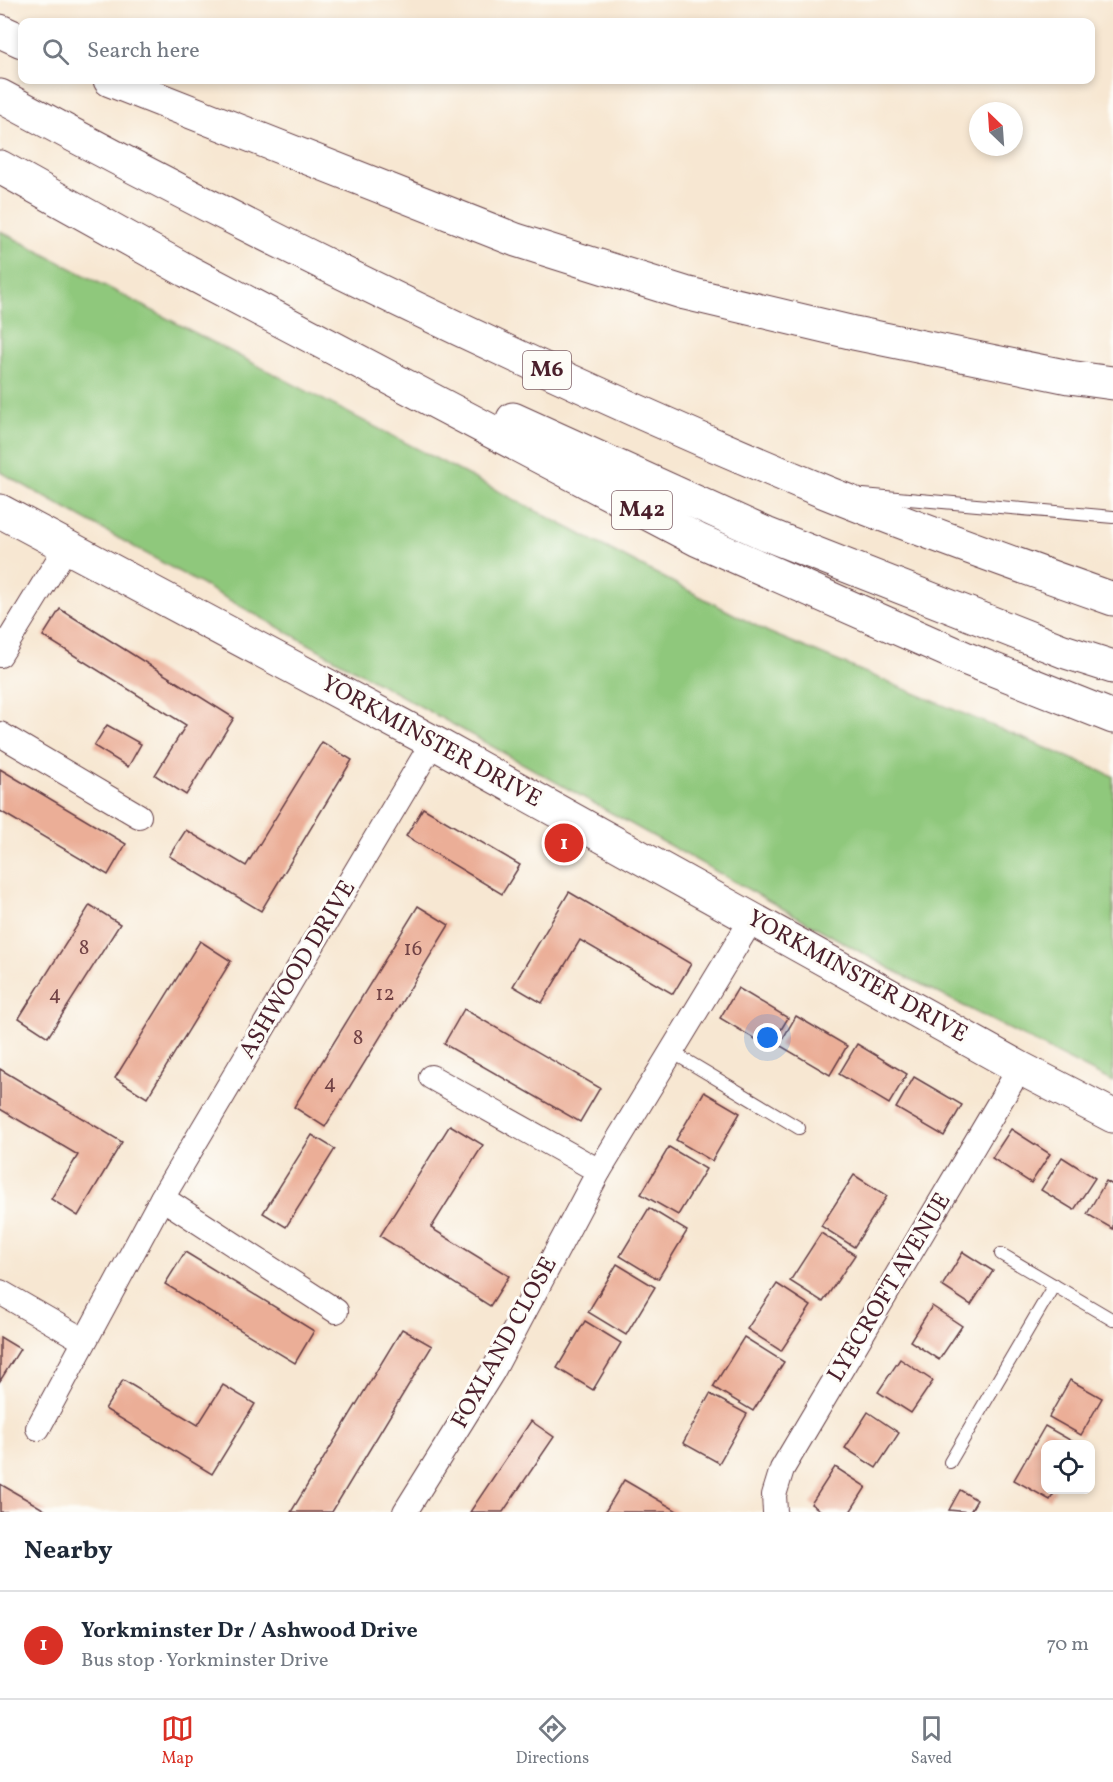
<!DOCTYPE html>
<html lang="en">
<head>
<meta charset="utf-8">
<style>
	:root { --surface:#fff; --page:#f2f2f3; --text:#1f2937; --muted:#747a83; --line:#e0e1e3; --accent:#d93025 }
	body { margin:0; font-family:Vollkorn,serif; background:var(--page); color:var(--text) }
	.controls { position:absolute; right:18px; bottom:18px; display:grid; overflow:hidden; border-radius:12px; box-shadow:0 3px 9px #0003 }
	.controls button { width:54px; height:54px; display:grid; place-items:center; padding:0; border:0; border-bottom:2px solid var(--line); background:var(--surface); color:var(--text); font:30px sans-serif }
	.compass { position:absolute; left:969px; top:102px; width:54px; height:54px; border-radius:50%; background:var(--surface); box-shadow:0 3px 9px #0003; rotate:335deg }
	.you { position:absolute; left:768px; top:1038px; width:21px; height:21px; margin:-15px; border:4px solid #fff; border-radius:50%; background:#1a73e8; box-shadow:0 0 0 9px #1a73e833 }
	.badge { display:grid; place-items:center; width:39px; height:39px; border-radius:50%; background:var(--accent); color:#fff; font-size:20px; font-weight:700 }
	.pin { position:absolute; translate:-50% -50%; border:3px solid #fff; box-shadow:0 2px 6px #0006 }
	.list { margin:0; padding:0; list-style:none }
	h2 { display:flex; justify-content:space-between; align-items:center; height:78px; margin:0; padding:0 24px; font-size:26px }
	h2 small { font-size:20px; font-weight:400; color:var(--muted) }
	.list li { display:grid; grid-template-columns:39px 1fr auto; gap:18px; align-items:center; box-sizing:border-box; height:108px; padding:0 24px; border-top:2px solid var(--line) }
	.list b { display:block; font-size:22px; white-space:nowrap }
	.list p { margin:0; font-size:20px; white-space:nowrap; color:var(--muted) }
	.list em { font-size:20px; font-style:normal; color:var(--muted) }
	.icon { flex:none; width:33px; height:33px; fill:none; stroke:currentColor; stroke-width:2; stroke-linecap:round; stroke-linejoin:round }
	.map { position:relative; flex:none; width:1113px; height:1512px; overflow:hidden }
	.search { position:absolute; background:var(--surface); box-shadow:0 3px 9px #0003; left:18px; right:18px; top:18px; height:66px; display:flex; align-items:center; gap:15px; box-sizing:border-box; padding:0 21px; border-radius:12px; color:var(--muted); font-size:22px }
	.sheet { height:186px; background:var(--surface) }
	nav { display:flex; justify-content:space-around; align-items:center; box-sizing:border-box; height:84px; border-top:2px solid var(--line); background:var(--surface); font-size:16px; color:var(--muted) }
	nav a { display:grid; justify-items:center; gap:3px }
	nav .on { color:var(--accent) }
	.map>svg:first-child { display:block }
	.green { fill:#8fc87b; stroke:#6c7453; stroke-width:1.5 }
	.building { fill:#ebae97 }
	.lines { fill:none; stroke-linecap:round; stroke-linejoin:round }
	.lane-casing { stroke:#643d44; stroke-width:14 }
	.street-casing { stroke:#643d44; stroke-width:26 }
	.secondary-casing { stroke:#643d44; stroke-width:35 }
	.highway-casing { stroke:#643d44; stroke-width:35 }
	.lane { stroke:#fff; stroke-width:12 }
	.street { stroke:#fff; stroke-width:24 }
	.secondary { stroke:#fff; stroke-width:33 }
	.highway { stroke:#fff; stroke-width:33 }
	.labels { text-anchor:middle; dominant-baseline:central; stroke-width:6; stroke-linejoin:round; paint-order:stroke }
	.number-label { font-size:21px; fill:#724346 }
	.shield { fill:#fdfcf7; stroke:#806168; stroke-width:1.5 }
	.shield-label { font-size:22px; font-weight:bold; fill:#4a1f2b }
	.street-label { font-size:24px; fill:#4a1f2b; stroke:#fdfcf7 }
</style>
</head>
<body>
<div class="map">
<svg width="1113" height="1512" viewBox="0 0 1113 1512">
	<rect width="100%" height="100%" fill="#fdfcf7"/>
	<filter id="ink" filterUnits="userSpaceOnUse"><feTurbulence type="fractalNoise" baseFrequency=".0167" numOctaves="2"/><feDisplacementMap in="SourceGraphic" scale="12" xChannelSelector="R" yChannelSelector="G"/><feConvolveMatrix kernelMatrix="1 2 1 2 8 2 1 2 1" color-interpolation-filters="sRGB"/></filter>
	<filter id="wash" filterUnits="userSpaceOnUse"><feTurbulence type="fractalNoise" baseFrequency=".008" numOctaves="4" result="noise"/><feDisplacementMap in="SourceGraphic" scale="24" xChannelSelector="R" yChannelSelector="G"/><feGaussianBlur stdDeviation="1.35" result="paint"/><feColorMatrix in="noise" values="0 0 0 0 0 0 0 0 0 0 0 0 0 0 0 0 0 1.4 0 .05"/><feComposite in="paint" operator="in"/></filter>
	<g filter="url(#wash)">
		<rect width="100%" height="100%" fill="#f7e7d2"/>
		<polygon class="green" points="0,231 768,632 1113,776 1113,1082 891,969 0,472"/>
		<g id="blocks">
			<g class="building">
				<polygon points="60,609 234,718 186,795 155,775 186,725 43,636"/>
				<polygon points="107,725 141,744 128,767 94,746"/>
				<polygon points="322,742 352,760 261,911 169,856 186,830 246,866"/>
				<polygon points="0,769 126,844 108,875 0,811"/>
				<polygon points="423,808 520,865 502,894 406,836"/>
				<polygon points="569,892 691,964 673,994 580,940 542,1003 513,986"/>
				<polygon points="90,905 120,924 48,1037 19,1018"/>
				<polygon points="418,906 449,925 325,1127 294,1107"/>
				<polygon points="200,941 231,961 147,1098 115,1078"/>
				<polygon points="738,988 788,1018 770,1048 720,1018"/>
				<polygon points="464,1009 600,1088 580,1122 444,1044"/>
				<polygon points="796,1016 847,1046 830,1075 779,1045"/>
				<polygon points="857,1044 907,1074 889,1104 839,1074"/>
				<polygon points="0,1069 122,1142 78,1216 51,1199 78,1155 0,1109"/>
				<polygon points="914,1077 962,1105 944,1136 896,1108"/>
				<polygon points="704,1092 740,1113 712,1161 676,1140"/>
				<polygon points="450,1125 483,1145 431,1228 509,1276 490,1306 380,1236"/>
				<polygon points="1011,1129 1050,1154 1031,1183 992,1158"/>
				<polygon points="312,1135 335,1149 286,1227 263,1213"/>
				<polygon points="669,1147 706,1169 678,1215 641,1194"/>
				<polygon points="1062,1157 1095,1178 1074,1210 1041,1190"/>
				<polygon points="854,1175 887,1196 854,1247 821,1226"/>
				<polygon points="1106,1181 1113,1185 1113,1229 1087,1214"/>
				<polygon points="649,1208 687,1231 658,1279 620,1256"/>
				<polygon points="821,1233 855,1255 823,1302 790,1281"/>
				<polygon points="185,1252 314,1331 295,1363 165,1284"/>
				<polygon points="963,1252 993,1271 971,1305 942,1286"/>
				<polygon points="617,1264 655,1287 626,1335 588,1312"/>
				<polygon points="777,1284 811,1306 781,1351 747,1329"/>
				<polygon points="932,1306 962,1326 939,1360 910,1341"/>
				<polygon points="585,1321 621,1343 593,1390 557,1368"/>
				<polygon points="402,1329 432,1346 332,1512 291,1512"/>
				<polygon points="0,1337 20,1349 0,1381"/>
				<polygon points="744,1337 784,1362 753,1411 713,1387"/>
				<polygon points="900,1359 933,1381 911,1413 878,1392"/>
				<polygon points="123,1380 198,1425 223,1385 255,1404 212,1474 105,1409"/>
				<polygon points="1070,1380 1102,1398 1081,1435 1049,1417"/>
				<polygon points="710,1394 747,1414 719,1463 683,1443"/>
				<polygon points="868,1412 899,1433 876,1468 845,1448"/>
				<polygon points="531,1421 554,1437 503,1512 470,1512"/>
				<polygon points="1045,1426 1077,1444 1046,1444 1046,1490 1056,1490 1050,1500 1014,1480"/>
				<polygon points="835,1467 866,1487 850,1512 823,1512 811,1504"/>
				<polygon points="624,1480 679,1512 605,1512"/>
				<polygon points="0,1484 33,1503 48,1512 0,1512"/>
				<polygon points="960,1490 977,1500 970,1512 949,1510"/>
			</g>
		</g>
	</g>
	<g filter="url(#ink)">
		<use href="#blocks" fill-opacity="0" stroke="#643d44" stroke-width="1.5"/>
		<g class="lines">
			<defs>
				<g id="lane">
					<polyline points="863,495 1113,517"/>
					<polyline points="672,1052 799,1128"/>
					<polyline points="1001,1254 1113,1320"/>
					<polyline points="950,1462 1054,1285"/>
				</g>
				<g id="street">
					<polyline points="0,655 67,546"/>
					<polyline points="0,734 139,816"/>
					<polyline points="431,1077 599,1171"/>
					<polyline points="162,1198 336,1311"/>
					<polyline points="0,1292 83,1340"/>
					<polyline points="38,1428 162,1198 433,742"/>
					<polyline points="405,1512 493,1371 599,1171 752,919"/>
					<polyline points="775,1512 774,1495 782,1469 1020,1068"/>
				</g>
				<polyline id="secondary" points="0,511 433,742 1020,1068 1113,1116"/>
				<g id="highway">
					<polyline points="0,31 22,41"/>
					<polyline points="110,80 516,240 685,293 854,333 1069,377 1113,383"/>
					<path d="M0,96c269,145 543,279 825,396 94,38 192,73 288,107"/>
					<polyline points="0,167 187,271 698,540 967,659 1113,717"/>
					<polyline points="513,419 766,534 1063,651 1113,667"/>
				</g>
			</defs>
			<use href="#lane" class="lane-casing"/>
			<use href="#street" class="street-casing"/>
			<use href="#secondary" class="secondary-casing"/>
			<use href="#highway" class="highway-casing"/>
			<use href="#lane" class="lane"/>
			<use href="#street" class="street"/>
			<use href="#secondary" class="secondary"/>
			<use href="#highway" class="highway"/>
		</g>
	</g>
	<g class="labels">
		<g class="number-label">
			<text x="84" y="948">8</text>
			<text x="413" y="949">16</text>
			<text x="55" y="994">4</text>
			<text x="385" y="994">12</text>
			<text x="358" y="1038">8</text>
			<text x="330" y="1083">4</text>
		</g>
		<g class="shield">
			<rect x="523" y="351" width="48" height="38" rx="4.5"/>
			<rect x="612" y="491" width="60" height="38" rx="4.5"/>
		</g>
		<g class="shield-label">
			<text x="547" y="370">M6</text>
			<text x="642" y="510">M42</text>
		</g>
		<g class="street-label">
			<text transform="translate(431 742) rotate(29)">YORKMINSTER DRIVE</text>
			<text transform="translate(298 970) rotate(-59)">ASHWOOD DRIVE</text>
			<text transform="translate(857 977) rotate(29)">YORKMINSTER DRIVE</text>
			<text transform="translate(890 1288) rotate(-59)">LYECROFT AVENUE</text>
			<text transform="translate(505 1343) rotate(-61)">FOXLAND CLOSE</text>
		</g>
	</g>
</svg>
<div class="controls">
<button><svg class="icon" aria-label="locate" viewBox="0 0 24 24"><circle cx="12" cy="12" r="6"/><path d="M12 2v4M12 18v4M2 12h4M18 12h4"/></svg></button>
</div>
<svg class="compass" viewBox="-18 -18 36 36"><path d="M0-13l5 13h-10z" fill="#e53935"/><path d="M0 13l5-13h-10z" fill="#747a83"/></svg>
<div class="you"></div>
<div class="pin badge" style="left:564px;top:843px">1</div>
<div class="search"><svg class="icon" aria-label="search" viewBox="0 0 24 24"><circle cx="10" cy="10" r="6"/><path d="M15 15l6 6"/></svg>Search here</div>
</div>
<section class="sheet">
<h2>Nearby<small></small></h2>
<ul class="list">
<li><span class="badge">1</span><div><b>Yorkminster Dr / Ashwood Drive</b><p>Bus stop · Yorkminster Drive</p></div><em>70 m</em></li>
</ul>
</section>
<nav>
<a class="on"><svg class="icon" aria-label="map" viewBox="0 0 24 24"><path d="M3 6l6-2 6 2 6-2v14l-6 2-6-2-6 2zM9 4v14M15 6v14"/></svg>Map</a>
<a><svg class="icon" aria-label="directions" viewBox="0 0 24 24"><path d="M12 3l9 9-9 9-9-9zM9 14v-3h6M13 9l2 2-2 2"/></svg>Directions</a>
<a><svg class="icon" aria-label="saved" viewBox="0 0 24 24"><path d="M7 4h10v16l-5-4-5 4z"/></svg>Saved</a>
</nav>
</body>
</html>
